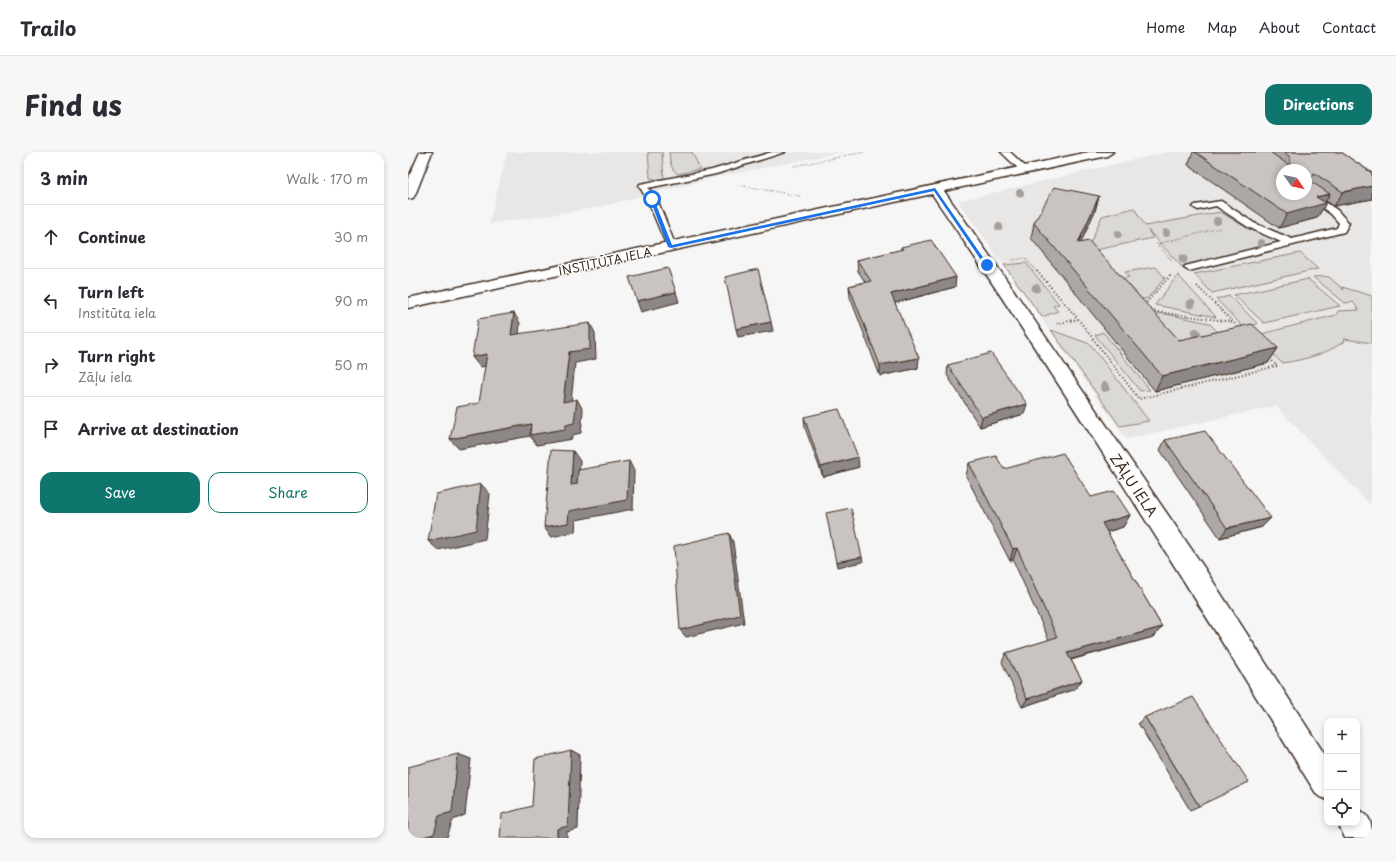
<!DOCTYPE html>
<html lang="en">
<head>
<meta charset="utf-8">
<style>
	:root { --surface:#fff; --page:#f7f7f7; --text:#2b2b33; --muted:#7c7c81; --line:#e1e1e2; --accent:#0f766e }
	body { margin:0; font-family:"Playpen Sans",sans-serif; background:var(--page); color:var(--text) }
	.controls { position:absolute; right:12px; bottom:12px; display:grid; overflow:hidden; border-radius:8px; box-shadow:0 2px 6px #0003 }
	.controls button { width:36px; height:36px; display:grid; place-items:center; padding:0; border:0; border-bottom:1px solid var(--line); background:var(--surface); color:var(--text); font:20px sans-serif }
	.compass { position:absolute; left:868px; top:12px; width:36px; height:36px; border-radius:50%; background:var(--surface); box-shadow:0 2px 6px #0003; rotate:124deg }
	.stop { position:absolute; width:12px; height:12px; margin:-9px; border:3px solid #1a73e8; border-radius:50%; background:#fff }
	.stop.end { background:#1a73e8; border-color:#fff; box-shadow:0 1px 4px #0008 }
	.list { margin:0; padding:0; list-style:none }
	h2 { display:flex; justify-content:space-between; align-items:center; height:52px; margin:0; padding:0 16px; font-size:17px }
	h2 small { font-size:13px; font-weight:400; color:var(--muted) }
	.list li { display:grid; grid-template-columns:26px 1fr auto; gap:12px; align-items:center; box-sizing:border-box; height:64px; padding:0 16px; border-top:1px solid var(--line) }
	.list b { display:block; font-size:15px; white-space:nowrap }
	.list p { margin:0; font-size:13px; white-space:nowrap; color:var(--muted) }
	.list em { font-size:13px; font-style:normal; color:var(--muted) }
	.actions { display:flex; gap:8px; padding:12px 16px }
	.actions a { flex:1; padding:9px 0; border:1px solid var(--accent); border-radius:12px; text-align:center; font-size:14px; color:var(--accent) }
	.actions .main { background:var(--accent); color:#fff }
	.icon { flex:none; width:22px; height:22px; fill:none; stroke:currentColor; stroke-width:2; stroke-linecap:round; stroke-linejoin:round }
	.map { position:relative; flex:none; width:964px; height:686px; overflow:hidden; border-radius:12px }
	header { display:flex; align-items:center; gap:24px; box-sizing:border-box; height:56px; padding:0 20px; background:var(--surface); border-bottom:1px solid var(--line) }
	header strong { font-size:19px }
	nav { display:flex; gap:22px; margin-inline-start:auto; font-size:14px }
	.intro { display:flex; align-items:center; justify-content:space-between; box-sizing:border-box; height:96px; padding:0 24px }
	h1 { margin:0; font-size:28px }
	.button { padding:10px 18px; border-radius:12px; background:var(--accent); color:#fff; font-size:14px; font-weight:700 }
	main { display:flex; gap:24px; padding:0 24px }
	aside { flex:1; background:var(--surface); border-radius:12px; box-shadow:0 2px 6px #0003 }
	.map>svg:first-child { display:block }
	.built { fill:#e9e7e6; fill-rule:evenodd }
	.green { fill:#dbd9d6; stroke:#8b827a }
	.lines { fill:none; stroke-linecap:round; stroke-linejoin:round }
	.service-casing { stroke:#3b2a1e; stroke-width:3 }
	.minor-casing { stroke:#3b2a1e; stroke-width:3 }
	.primary-casing { stroke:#3b2a1e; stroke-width:3 }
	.path-far1 { stroke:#3b2a1e; stroke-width:1.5; stroke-dasharray:0.5 2; stroke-linecap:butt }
	.path { stroke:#3b2a1e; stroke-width:2; stroke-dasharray:1 2.5; stroke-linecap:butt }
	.service { fill:#fff; fill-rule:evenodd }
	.minor { fill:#fff; fill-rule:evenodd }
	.primary { fill:#fff; fill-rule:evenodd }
	.tree { fill:#a69e98 }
	.wall { fill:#ada8a6; stroke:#3b2a1e }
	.shaded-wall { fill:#8d8887; stroke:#3b2a1e }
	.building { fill:#c9c3c1; stroke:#3b2a1e; fill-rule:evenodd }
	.route { fill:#1a73e8 }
	.labels { text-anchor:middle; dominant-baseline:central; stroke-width:3; stroke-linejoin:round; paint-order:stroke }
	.far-street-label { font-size:12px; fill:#3b2a1e; stroke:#fff }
	.street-label { font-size:14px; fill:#3b2a1e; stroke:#fff }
</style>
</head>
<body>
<header>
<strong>Trailo</strong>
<nav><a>Home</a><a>Map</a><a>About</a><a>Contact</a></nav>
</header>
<div class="intro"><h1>Find us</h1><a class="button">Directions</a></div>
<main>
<aside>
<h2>3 min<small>Walk · 170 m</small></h2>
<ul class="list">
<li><svg class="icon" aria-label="ahead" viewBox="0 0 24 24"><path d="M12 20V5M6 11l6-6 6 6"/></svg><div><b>Continue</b></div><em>30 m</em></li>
<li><svg class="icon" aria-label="left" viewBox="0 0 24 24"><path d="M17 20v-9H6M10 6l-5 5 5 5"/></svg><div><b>Turn left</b><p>Institūta iela</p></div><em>90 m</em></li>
<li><svg class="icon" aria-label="right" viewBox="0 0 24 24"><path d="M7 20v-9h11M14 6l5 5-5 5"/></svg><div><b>Turn right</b><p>Zāļu iela</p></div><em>50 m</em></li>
<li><svg class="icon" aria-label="arrive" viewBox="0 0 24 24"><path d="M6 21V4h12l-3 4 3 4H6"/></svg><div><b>Arrive at destination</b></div></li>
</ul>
<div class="actions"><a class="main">Save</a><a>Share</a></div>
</aside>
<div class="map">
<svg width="964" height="686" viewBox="0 0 964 686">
	<rect width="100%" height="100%" fill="#f7f6f6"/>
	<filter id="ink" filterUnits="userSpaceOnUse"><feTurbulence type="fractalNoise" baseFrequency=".025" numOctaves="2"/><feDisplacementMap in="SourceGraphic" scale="8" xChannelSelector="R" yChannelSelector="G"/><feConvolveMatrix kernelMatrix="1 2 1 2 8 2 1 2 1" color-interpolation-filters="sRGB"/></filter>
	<g filter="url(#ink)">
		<g class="built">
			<polygon points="99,0 436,0 308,25 188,56 81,72"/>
			<path d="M758,0h174l32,18v337l-96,-101 -150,33 -168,-238zM874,18h24v24h-24z"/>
		</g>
		<g class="green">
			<polygon points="240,0 254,0 256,27 250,28 242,26"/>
			<path d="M261,0h23l8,17 -22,5c-8,-5 -8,-14 -9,-22z"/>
			<polygon points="726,56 737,74 812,60 843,78 875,91 774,115 740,78 745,86 683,99 681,94 694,64"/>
			<polygon points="892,101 910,117 804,141 786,122"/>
			<polygon points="618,111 651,152 645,154 650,159 634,165 596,113"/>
			<polygon points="748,115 757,126 739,147 718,146 703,129 721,125 717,120"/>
			<polygon points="770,123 808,165 747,153"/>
			<path d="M916,124l5,1 15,13 -2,-3 30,9v47l-28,-4 1,2c-18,13 -41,19 -63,22l-29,-27 83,-21 2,-4 21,-1 -6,-8 -8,1 -32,-26z"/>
			<polygon points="900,127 932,154 856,171 826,143"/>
			<polygon points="822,144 850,172 835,175 808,147"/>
			<polygon points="734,161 758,162 801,171 814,184 780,192 774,187 760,190"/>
			<polygon points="643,178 682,192 741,269 712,274"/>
			<polygon points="695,180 742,238 732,239 687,183"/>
		</g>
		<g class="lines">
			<defs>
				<g id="service">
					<polygon points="364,0 377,0 308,22 240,36 249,47 268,95 263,98 260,97 239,47 231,34 232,32 304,18"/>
					<polygon points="593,0 602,0 621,18 617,21 614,20"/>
					<polygon points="898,37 929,58 939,69 941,71 936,80 781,119 776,116 777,114 873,90 840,75 808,54 790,58 785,55 787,53 813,49 846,71 884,87 929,76 931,71 923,62 895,42 898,42"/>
				</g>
				<g id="minor">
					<path d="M681,0h24l-6,4 -163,35 57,81 202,294 124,192v42l-10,-5c-125,-202 -251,-405 -385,-601l-524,114v-10z"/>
					<path d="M949,657c14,6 15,15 15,29h-27l-7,-15h19z"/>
				</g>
				<polygon id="primary" points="12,0 24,0 7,43 5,46 0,47 0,27"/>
			</defs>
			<use href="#service" class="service-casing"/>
			<use href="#minor" class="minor-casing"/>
			<use href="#primary" class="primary-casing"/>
			<g class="path-far1">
				<polyline points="386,14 456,0"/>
				<polyline points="330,33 392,44"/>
				<polyline points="763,107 749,92 812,76"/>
				<polyline points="605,108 617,106 629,120"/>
			</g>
			<g class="path">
				<polyline points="629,119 670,167 731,247 869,214 861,206"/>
				<polyline points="789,134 832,177"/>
				<polyline points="736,153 763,123"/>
				<polyline points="743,159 825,170"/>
				<polyline points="649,172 670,167"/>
			</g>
			<use href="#service" class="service"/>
			<use href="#minor" class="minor"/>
			<use href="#primary" class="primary"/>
		</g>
		<g class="tree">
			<circle cx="612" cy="41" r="4"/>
			<circle cx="809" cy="69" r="4"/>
			<circle cx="591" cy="75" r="4"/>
			<circle cx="758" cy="81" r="4"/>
			<circle cx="710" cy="82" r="4"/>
			<circle cx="853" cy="91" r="4"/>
			<circle cx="775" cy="107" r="4.5"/>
			<circle cx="628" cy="136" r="4.5"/>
			<circle cx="783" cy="152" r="4.5"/>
			<circle cx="788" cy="181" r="5"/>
			<circle cx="697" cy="235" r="5"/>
		</g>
		<g class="wall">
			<polygon points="785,0 933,0 964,21 964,47 926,54 918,49 917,50 918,51 909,66 871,76 780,13"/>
			<polygon points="691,44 687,59 672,90 771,188 870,196 860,211 747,239 623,86 626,71"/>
			<polygon points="493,95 547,135 487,151 510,216 472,224 442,145 441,134 457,130 450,119 449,108 493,98"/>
			<polygon points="540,213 616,262 572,275 539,223"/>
			<polygon points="396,265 451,315 415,325 397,276"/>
			<polygon points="757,288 863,366 854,375 812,386 752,298"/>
			<polygon points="561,311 596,317 683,345 722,363 715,375 699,380 754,475 745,485 663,508 674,528 667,537 614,555 594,510 598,501 641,488 605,408 602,409 558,324"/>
			<polygon points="737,565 791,654 782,658 730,571"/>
		</g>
		<g class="shaded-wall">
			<polygon points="964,34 964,47 926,54 935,40"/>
			<polygon points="922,42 916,52 918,51 909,66 871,76 879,62 908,45"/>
			<polygon points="691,44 687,59 666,106 670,91"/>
			<polygon points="548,125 547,135 483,152 483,142"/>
			<polygon points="268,140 271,150 233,160 229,149"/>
			<polygon points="106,161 112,171 110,194 103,183"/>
			<polygon points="363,170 365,179 330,185 328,177"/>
			<polygon points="182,171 187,181 188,207 167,211 162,260 155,250 161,200"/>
			<polygon points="870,196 860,211 747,239 754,224"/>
			<polygon points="79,202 86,213 72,215 64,205"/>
			<polygon points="511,206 510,216 472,224 472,213"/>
			<polygon points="169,247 175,258 173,281 164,283 164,287 129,293 122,284 51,297 42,287 123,272 158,273"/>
			<polygon points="619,252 616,262 572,275 574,265"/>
			<polygon points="165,299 172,309 170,343 163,333"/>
			<polygon points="450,305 451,315 415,325 413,315"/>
			<polygon points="221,309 226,319 225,357 168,368 167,380 143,385 136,375 161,359"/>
			<polygon points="73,332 82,342 77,387 30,398 20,389"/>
			<polygon points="722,363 715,375 688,383 694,371"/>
			<polygon points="863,366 854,375 812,386 819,376"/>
			<polygon points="321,381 325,390 336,471 278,485 272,478"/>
			<polygon points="609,396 605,408 602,409 605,397"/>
			<polygon points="454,405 455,410 429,415 428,410"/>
			<polygon points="754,475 745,485 653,510 659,501"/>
			<polygon points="674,528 667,537 614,555 619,547"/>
			<polygon points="163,598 172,603 170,677 159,680 159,686 149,686 149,677"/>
			<polygon points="50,602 63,607 57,663 45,668 39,685 37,686 11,686"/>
		</g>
		<g class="building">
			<path d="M787,0h75l20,14v-9l-6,-5h57l31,21v13l-29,6 -29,-19 -4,8 20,13 -14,3 10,6 -39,11zM874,18h24v24h-24z"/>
			<polygon points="646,35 691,44 670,91 681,89 771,188 844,172 870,196 754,224 626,71"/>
			<polygon points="523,88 548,125 483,142 511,206 472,213 441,134 463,129 449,108 495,97 493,95"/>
			<polygon points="260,116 268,140 229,149 221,125"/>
			<polygon points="350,117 363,170 328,177 317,125"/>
			<polygon points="106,161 103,183 182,171 182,197 161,200 155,250 169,247 166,271 158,273 157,277 122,283 123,272 42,287 49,255 71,251 79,202 64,205 70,167"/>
			<polygon points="583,201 619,252 574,265 540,213"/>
			<polygon points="431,257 450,305 413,315 396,265"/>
			<polygon points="797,279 863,366 819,376 757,288"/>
			<polygon points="143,298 165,299 163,333 169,332 170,318 221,309 219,348 161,359 160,371 136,375"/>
			<polygon points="655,301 683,345 706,339 722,363 694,371 754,475 659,501 674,528 619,547 598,501 649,485 609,396 605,397 561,311 588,304 596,317"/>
			<polygon points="73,332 68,378 20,389 28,342"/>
			<polygon points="443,356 454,405 428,410 418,361"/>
			<polygon points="321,381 332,463 272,478 266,394"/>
			<polygon points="785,545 841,630 791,654 737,565"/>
			<polygon points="163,598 160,674 149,677 149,686 92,686 94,662 124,654 127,607"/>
			<polygon points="50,602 44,660 31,664 26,682 11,686 0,686 0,615"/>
		</g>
	</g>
	<polygon class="route" points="527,36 581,114 577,114 526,39 263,96 260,95 242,47 246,47 264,93"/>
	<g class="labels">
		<g class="far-street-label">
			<text transform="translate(197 109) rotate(-12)">INSTITŪTA IELA</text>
		</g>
		<g class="street-label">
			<text transform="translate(726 333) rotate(56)">ZĀĻU IELA</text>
		</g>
	</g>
</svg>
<div class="controls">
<button>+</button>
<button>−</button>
<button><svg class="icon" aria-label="locate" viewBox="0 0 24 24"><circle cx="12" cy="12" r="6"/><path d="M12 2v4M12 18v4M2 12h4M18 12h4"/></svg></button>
</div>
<svg class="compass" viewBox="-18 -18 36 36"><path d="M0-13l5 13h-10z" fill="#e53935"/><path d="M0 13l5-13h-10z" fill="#7c7c81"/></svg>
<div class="stop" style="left:244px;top:47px"></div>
<div class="stop end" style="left:579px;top:113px"></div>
</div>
</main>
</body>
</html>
